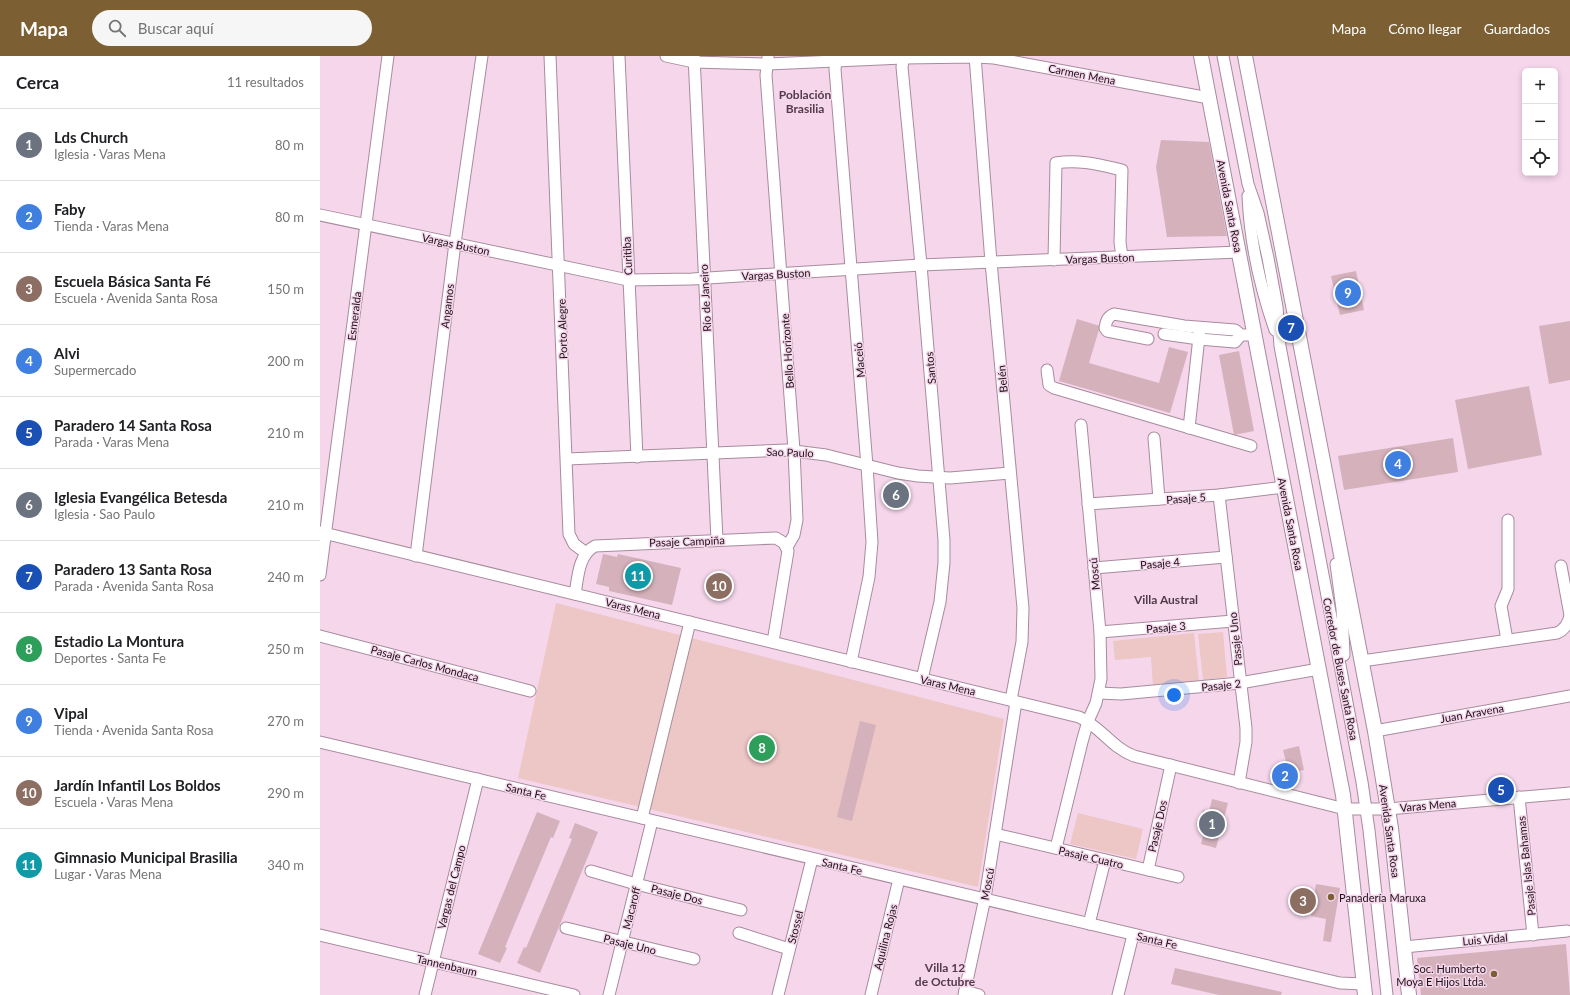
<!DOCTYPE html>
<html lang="es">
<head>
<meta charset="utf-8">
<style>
	:root { --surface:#fff; --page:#f6f6f6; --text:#202124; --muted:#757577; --line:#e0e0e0; --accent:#7c6033 }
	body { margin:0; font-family:Lato,sans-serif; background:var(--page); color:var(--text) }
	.controls { position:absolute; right:12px; top:12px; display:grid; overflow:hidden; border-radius:6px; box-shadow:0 2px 6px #0003 }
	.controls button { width:36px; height:36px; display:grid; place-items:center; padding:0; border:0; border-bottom:1px solid var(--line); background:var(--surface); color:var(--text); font:20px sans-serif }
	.you { position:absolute; left:854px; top:639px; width:14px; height:14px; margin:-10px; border:3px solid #fff; border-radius:50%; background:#1a73e8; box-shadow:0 0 0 6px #1a73e833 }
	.badge { display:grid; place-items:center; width:26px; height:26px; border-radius:50%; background:var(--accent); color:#fff; font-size:13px; font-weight:700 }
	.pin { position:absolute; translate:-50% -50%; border:2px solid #fff; box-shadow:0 1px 4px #0006 }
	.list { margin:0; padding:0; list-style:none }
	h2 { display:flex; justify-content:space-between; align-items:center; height:52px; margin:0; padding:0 16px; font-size:17px }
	h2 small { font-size:13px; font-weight:400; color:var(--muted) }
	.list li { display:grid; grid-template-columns:26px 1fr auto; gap:12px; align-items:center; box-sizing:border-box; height:72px; padding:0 16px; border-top:1px solid var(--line) }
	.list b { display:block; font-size:15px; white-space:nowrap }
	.list p { margin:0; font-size:13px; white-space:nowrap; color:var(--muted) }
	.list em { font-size:13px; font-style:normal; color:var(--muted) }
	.icon { flex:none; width:22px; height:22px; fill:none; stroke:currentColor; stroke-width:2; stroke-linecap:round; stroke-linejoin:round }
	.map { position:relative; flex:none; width:1250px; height:939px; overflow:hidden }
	header { display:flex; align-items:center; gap:24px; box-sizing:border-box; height:56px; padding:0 20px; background:var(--accent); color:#fff }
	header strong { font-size:19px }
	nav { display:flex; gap:22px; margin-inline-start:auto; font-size:14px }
	.search { width:280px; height:36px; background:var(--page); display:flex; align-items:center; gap:10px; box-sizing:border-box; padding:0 14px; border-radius:22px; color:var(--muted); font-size:15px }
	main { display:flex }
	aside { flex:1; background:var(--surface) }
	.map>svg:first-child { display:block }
	.green { fill:#edc6c6 }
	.building { fill:#d5b1bc }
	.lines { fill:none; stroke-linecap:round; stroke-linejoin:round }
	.minor-casing { stroke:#a88b9e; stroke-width:13 }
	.major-casing { stroke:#a88b9e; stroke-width:16 }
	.minor { stroke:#fff; stroke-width:11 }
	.major { stroke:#fff; stroke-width:14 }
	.poi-dot { fill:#7c6033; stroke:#f5d6eb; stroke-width:1.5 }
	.labels { text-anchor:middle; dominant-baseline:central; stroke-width:3; stroke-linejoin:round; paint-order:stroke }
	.street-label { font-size:11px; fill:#1c1118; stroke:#f5d6eb }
	.poi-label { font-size:11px; fill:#1c1118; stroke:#f5d6eb; text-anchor:start }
	.neighbourhood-label { font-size:12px; font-weight:bold; fill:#533a4b; stroke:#f5d6eb }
</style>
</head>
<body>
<header>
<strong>Mapa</strong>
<div class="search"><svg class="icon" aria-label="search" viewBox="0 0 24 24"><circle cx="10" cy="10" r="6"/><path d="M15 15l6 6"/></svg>Buscar aquí</div>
<nav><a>Mapa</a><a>Cómo llegar</a><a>Guardados</a></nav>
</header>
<main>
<aside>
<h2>Cerca<small>11 resultados</small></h2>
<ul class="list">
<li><span class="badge" style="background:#6b7280">1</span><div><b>Lds Church</b><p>Iglesia · Varas Mena</p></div><em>80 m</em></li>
<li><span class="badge" style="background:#3f7fe0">2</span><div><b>Faby</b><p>Tienda · Varas Mena</p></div><em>80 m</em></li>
<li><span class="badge" style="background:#8d6e63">3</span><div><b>Escuela Básica Santa Fé</b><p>Escuela · Avenida Santa Rosa</p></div><em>150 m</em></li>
<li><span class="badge" style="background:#3f7fe0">4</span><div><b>Alvi</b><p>Supermercado</p></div><em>200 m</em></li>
<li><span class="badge" style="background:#1a4fb4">5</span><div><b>Paradero 14 Santa Rosa</b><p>Parada · Varas Mena</p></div><em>210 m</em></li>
<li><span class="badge" style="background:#6b7280">6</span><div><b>Iglesia Evangélica Betesda</b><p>Iglesia · Sao Paulo</p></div><em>210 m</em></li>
<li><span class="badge" style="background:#1a4fb4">7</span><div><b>Paradero 13 Santa Rosa</b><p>Parada · Avenida Santa Rosa</p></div><em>240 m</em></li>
<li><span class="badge" style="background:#2e9e5b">8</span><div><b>Estadio La Montura</b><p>Deportes · Santa Fe</p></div><em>250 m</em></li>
<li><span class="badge" style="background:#3f7fe0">9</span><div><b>Vipal</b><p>Tienda · Avenida Santa Rosa</p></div><em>270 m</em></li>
<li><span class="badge" style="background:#8d6e63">10</span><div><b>Jardín Infantil Los Boldos</b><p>Escuela · Varas Mena</p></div><em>290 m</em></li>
<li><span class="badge" style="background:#0f9aa8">11</span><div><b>Gimnasio Municipal Brasilia</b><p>Lugar · Varas Mena</p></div><em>340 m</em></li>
</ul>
</aside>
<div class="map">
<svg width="1250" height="939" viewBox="0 0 1250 939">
	<rect width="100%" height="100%" fill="#f5d6eb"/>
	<g class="green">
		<polygon points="236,547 684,663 658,831 198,722"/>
		<polygon points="903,576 907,621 883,624 878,578"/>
		<polygon points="874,577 879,626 833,630 831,601 795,604 793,585"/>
		<polygon points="758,757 823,773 816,803 750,788"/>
	</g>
	<g class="building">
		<polygon points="841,84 889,86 907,180 847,181 836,111"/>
		<polygon points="1036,215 1044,254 1020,259 1011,220"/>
		<polygon points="757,263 780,270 769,307 839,327 849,291 868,296 850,357 739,325"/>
		<polygon points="1250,265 1250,324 1229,328 1219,270"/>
		<polygon points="919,295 934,375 914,379 899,299"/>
		<polygon points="1209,330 1222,399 1148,413 1135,344"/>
		<polygon points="1133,382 1138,416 1024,434 1018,400"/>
		<polygon points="581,428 581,449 571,449 570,429"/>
		<polygon points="283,498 297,501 298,498 361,512 352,549 289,535 289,531 276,528"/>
		<polygon points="540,665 556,669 532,765 517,761"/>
		<polygon points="979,690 984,714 969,717 971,725 962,723 959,712 967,710 963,694"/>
		<polygon points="892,743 908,747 896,792 881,788 886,769 879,767 883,754 889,756"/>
		<polygon points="217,756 240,765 233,782 231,781 185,891 187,892 180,907 158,898"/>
		<polygon points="255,767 278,776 220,917 197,907 204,891 206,892 252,783 249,782"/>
		<polygon points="996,828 1020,832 1011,886 1003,885 1006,863 991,860"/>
		<polygon points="1246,888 1250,939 1101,939 1097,902"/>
		<polygon points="855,912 962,936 961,939 899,939 851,928"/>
	</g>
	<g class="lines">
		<defs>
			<g id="minor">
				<polyline points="230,0 249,478 254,488 266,497"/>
				<polyline points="299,0 317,401"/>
				<polyline points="346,0 374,6 448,8 583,2 655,1 674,2 889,42"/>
				<polyline points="374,0 397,484"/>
				<polyline points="517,0 515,13 547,410 552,486 549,521 531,606"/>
				<polyline points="584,0 582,11 601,209 624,484 624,507 620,546 602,623"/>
				<polyline points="655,0 671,206 703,552 702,586 691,644"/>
				<polyline points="903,0 928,128 938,157 948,202 957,251 960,290 1042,726 1049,774 1067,939"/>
				<polyline points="448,1 446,19 474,394 477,464 474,479 467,491"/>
				<path d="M928,140c2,46 12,91 27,134"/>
				<polyline points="0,159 308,224 372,223 601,209 919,196"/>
				<path d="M734,204l2,-97c23,-4 44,2 66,7l-2,72 2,15"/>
				<polyline points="844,278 879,283 915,286 921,279"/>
				<path d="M828,283l-41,-8 -2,-3c1,-6 2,-11 9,-14l70,12 51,4 6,5h14"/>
				<polyline points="727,314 729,329 734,332 931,390"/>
				<polyline points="869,372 880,272"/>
				<polyline points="834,382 839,443"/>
				<polyline points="247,403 466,394 506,399 578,417 598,420 630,422 690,417"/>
				<polyline points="899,439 926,672 926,686 919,727"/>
				<polyline points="768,448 899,439 964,431"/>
				<path d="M0,476l759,185c21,9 33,31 55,39l211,53h43l182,-16"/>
				<polyline points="96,500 135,187 162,0"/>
				<polyline points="1016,508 1022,553 1024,599"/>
				<polyline points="1241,510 1250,559"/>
				<polyline points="774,512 906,501"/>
				<polyline points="0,519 68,0"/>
				<path d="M255,538c3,-16 3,-39 20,-48l181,-8 8,5 4,8 -15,91"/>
				<polyline points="780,576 913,565"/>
				<polyline points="0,580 210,635"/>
				<polyline points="1187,584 1181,550 1188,533 1188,464"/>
				<path d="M1042,605l195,-28c7,-3 11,-9 13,-17"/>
				<polyline points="779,637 801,638 920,627 999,613"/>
				<polyline points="1055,675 1250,640"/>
				<polyline points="0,686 952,911 1020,927 1044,928"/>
				<polyline points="1199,741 1213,879"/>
				<polyline points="322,762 370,566"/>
				<polyline points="675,778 858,821"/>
				<polyline points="736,792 762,686 768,665 776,647 781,623 780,576 761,369"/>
				<polyline points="828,814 851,709"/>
				<polyline points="271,815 316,828 421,854"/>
				<polyline points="769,868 785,804"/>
				<polyline points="246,872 374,903"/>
				<polyline points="419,877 469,893"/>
				<polyline points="0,879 254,939"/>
				<polyline points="1084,891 1247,875"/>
				<polyline points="645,935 659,939"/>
				<polyline points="105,939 158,723"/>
				<polyline points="289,939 332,765"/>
				<polyline points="458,939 492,803"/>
				<polyline points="551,939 579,823"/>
				<polyline points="644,939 665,842 696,646"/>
				<polyline points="798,939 813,879"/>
			</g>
			<g id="major">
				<polyline points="881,0 1023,739 1045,939"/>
				<polyline points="925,0 1055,675 1071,772 1089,939"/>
			</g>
		</defs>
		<use href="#minor" class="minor-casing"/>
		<use href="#major" class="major-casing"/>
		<use href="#minor" class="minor"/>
		<use href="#major" class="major"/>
	</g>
	<g class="poi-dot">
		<circle cx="1011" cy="841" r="4"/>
		<circle cx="1174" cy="918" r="4"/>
	</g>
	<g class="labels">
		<g class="street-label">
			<text transform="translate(762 18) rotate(11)">Carmen Mena</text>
			<text transform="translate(910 150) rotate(79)">Avenida Santa Rosa</text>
			<text transform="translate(136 188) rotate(12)">Vargas Buston</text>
			<text transform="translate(307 200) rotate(-93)">Curitiba</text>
			<text transform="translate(780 202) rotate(-2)">Vargas Buston</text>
			<text transform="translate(456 218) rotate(-3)">Vargas Buston</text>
			<text transform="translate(385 242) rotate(-93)">Río de Janeiro</text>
			<text transform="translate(127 250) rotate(-83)">Angamos</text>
			<text transform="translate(34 260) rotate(-83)">Esmeralda</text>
			<text transform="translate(242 273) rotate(-92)">Porto Alegre</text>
			<text transform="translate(467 295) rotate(-94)">Bello Horizonte</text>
			<text transform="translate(539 304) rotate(-95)">Maceió</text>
			<text transform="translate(610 312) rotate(-95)">Santos</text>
			<text transform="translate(682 323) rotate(-95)">Belén</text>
			<text transform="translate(470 396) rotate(2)">Sao Paulo</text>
			<text transform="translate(866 442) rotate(-4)">Pasaje 5</text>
			<text transform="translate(971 468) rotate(79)">Avenida Santa Rosa</text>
			<text transform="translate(367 485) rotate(-2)">Pasaje Campiña</text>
			<text transform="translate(840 507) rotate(-5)">Pasaje 4</text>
			<text transform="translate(774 518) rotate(-95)">Moscú</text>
			<text transform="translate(313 552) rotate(14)">Varas Mena</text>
			<text transform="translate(846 571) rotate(-5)">Pasaje 3</text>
			<text transform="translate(915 583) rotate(-96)">Pasaje Uno</text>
			<text transform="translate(105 607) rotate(15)">Pasaje Carlos Mondaca</text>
			<text transform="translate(1021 613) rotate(79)">Corredor de Buses Santa Rosa</text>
			<text transform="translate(628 629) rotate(13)">Varas Mena</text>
			<text transform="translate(901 629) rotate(-6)">Pasaje 2</text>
			<text transform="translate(1152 657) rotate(-10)">Juan Aravena</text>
			<text transform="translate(206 735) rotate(13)">Santa Fe</text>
			<text transform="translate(1108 749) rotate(-5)">Varas Mena</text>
			<text transform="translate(837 770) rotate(-77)">Pasaje Dos</text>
			<text transform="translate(1070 775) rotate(82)">Avenida Santa Rosa</text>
			<text transform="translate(771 801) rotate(13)">Pasaje Cuatro</text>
			<text transform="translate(522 810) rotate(13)">Santa Fe</text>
			<text transform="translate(1206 810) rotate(-96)">Pasaje Islas Bahamas</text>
			<text transform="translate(667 828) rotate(-80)">Moscú</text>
			<text transform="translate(131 831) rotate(-76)">Vargas del Campo</text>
			<text transform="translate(357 838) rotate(14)">Pasaje Dos</text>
			<text transform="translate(311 852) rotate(-76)">Macaroff</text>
			<text transform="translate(475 871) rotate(-76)">Stossel</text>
			<text transform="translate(565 881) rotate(-76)">Aquilina Rojas</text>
			<text transform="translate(1165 883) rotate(-5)">Luis Vidal</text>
			<text transform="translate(837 884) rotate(13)">Santa Fe</text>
			<text transform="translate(310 888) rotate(14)">Pasaje Uno</text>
			<text transform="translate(127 909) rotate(13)">Tannenbaum</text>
		</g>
		<g class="poi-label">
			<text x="1019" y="841">Panadería Maruxa</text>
			<text x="1166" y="912" text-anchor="end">Soc. Humberto<tspan x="1166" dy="13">Moya E Hijos Ltda.</tspan></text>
		</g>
		<g class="neighbourhood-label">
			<text x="485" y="38">Población<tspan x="485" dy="14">Brasilia</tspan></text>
			<text x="846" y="543">Villa Austral</text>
			<text x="625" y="911">Villa 12<tspan x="625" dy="14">de Octubre</tspan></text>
		</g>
	</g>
</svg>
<div class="controls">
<button>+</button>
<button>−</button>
<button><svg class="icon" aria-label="locate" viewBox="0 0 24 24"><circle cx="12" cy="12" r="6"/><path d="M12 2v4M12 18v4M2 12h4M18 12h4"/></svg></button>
</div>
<div class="you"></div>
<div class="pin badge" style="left:892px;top:768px;background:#6b7280">1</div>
<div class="pin badge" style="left:965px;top:720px;background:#3f7fe0">2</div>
<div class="pin badge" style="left:983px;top:845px;background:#8d6e63">3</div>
<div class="pin badge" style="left:1078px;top:408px;background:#3f7fe0">4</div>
<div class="pin badge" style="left:1181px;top:734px;background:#1a4fb4">5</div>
<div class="pin badge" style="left:576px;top:439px;background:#6b7280">6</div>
<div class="pin badge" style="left:971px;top:272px;background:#1a4fb4">7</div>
<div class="pin badge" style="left:442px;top:692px;background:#2e9e5b">8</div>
<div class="pin badge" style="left:1028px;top:237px;background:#3f7fe0">9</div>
<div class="pin badge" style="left:399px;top:530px;background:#8d6e63">10</div>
<div class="pin badge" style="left:318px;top:520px;background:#0f9aa8">11</div>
</div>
</main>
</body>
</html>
